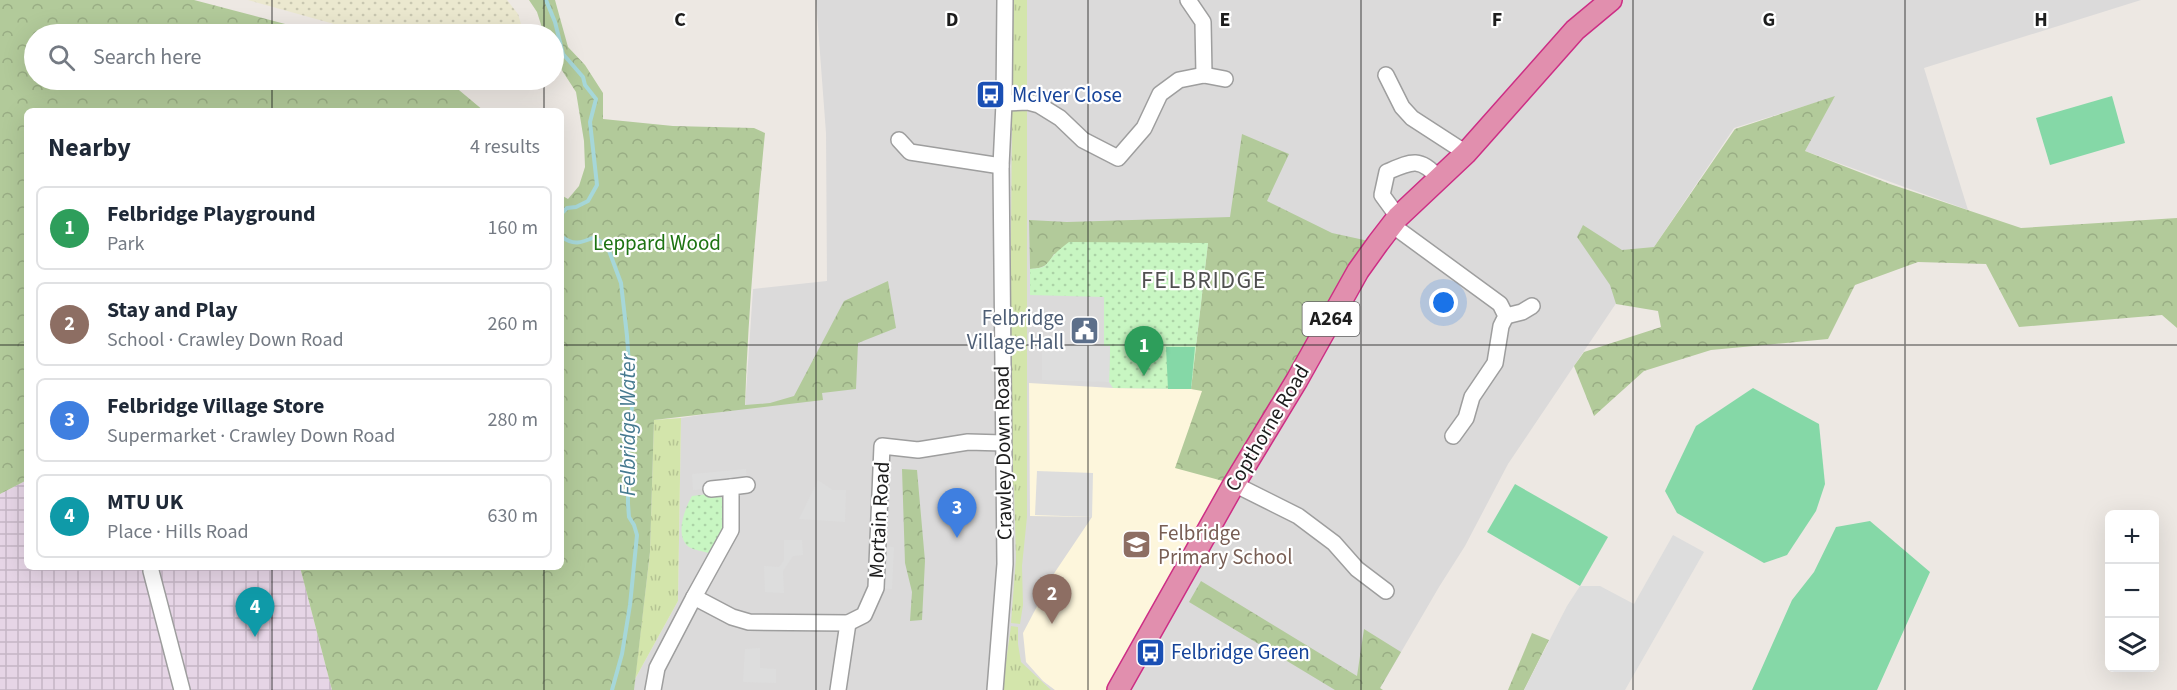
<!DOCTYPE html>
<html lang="en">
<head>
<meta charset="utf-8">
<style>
	:root { --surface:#fff; --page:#f6f6f7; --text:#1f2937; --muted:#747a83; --line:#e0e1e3; --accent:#bd0c30 }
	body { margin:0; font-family:"Source Sans 3",sans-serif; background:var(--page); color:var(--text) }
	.controls { position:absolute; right:18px; bottom:18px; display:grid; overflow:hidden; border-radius:9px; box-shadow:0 6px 24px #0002 }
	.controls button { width:54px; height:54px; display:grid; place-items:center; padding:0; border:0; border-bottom:2px solid var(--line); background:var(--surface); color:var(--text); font:30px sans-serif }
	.you { position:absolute; left:1444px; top:303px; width:21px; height:21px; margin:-15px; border:4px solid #fff; border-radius:50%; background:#1a73e8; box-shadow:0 0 0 9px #1a73e833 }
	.badge { display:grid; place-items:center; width:39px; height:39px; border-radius:50%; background:var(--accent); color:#fff; font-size:20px; font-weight:700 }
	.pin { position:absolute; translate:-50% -50px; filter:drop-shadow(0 2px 3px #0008) }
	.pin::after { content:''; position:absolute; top:32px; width:21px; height:18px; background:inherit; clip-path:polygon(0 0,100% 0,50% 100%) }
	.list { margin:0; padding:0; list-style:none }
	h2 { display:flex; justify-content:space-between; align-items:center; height:78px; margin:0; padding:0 24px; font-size:26px }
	h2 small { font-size:20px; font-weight:400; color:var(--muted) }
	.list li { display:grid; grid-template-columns:39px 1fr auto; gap:18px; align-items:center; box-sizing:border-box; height:84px; margin:0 12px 12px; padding:0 12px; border:2px solid var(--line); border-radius:9px }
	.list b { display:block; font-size:22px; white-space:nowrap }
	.list p { margin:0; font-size:20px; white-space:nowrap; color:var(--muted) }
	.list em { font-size:20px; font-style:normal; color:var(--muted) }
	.icon { flex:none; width:33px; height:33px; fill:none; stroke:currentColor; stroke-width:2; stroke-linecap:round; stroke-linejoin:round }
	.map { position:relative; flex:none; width:2177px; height:690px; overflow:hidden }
	.search { position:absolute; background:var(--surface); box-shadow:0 6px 24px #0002; left:24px; top:24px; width:540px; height:66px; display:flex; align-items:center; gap:15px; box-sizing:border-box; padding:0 21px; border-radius:33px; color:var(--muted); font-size:22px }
	.panel { position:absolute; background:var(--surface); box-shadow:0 6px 24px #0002; left:24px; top:108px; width:540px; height:462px; border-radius:9px }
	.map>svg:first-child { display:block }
	.residential { fill:#dbdada }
	.industrial { fill:url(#industrial-grid) }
	.education { fill:#fdf6dc }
	.farmland { fill:url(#farmland-dots) }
	.grass { fill:url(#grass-tufts) }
	.forest { fill:url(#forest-crowns) }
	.park { fill:url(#park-dots) }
	.pitch { fill:#85d8a7 }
	.parking { fill:#ddd }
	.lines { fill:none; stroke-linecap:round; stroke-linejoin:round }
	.stream { stroke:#a6d7d9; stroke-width:4 }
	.minor-casing { stroke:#9e9e9e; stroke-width:18 }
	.highway-casing { stroke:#cd2e85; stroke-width:24 }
	.minor { stroke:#fff; stroke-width:15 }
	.highway { stroke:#e18fae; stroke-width:21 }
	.grid { fill:none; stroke:#1d1d1d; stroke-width:1.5; stroke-opacity:0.55 }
	.labels { text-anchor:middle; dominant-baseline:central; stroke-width:4.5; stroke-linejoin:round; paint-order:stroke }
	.shield { fill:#fff; stroke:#616161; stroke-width:1.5 }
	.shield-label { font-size:20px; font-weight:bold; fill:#1d1d1d }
	.transit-label { font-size:21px; fill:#164399; stroke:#fff; text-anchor:start }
	.park-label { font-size:21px; fill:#1d7312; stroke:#fff }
	.service-label { font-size:21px; fill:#4e5e75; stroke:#fff; text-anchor:end }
	.street-label { font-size:21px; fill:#1d1d1d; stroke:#fff }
	.education-label { font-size:21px; fill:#785e54; stroke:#fff; text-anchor:start }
	.water-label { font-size:22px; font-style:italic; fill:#467a90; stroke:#fff }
	.quarter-label { font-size:24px; letter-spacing:1.5px; fill:#505050; stroke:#fff }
	.grid-label { font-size:20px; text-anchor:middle; font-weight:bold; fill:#1d1d1d; stroke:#fff; stroke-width:4.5; stroke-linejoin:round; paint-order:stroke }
</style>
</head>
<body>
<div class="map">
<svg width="2177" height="690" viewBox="0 0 2177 690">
	<defs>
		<pattern id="industrial-grid" width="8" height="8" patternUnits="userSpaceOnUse" patternTransform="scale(1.5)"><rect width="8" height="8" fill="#e6d5e6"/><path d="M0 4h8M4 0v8" fill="none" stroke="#c5b6c5"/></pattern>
		<pattern id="farmland-dots" width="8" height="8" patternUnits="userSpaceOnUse" patternTransform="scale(1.5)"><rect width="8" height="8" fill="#ebe8cf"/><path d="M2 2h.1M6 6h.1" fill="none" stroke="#c9c7b1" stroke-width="1.8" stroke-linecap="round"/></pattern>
		<pattern id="grass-tufts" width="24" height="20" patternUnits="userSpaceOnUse" patternTransform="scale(1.5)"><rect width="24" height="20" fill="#d3e5ab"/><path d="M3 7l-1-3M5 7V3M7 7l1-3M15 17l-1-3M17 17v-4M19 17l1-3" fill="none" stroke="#b5c493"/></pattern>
		<pattern id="forest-crowns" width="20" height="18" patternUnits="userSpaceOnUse" patternTransform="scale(1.5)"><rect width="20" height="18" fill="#b2ca9a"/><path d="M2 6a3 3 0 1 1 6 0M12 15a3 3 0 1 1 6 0" fill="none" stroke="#99ad84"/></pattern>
		<pattern id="park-dots" width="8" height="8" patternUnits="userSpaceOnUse" patternTransform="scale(1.5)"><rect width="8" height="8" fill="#c8f6c2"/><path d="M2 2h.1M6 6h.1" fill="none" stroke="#abd2a6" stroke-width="1.8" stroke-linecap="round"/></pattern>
	</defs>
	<rect width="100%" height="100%" fill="#ede8e3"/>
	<polygon class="residential" points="816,0 2141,0 1924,68 1968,210 1805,151 1834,97 1734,128 1508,464 1465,546 1439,587 1379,690 634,690 635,679 678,601 681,418 745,408 753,289 827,281 826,133"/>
	<polygon class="industrial" points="27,480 27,567 300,567 332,690 0,690 0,494"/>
	<polygon class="education" points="1029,383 1113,388 1191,389 1287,395 1118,690 1055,690 1043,681 1026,662 1023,633 1055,572 1092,517 1030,516"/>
	<polygon class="farmland" points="248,0 507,0 518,14 524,34 370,34"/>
	<g class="grass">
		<polygon points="1013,0 1027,0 1027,517 1022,566 1023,605 1020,624 1011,623 1016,558 1014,486 1009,482"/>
		<polygon points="681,418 678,601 635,679 650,552 654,420"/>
		<polygon points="1011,626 1018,627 1018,644 1021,662 1051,690 1002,690"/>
	</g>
	<g class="forest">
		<polygon points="0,0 194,0 323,34 34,34 34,80 447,80 484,111 27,111 27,480 0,494"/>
		<path d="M529,0h26l13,47 17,18 18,28v26l70,7 81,2 11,5c-9,90 -17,181 -20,272l25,-2 24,-7 50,-95 44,-20 8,47 -38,15 -2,46 -34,4 1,7 -169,20 -4,132 -16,138h-302l-32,-123h261v-372l7,4 11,-13 6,-19 -1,-26 -8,-49 -22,-34v-24h-10l-7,-22z"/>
		<polygon points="1835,96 1805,151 1890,184 2021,228 2177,218 2177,328 2162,315 2019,327 1986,264 1918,262 1855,285 1828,339 1711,350 1644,371 1594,416 1574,366 1584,352 1661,327 1658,311 1616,304 1610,285 1577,237 1583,225 1622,250 1654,247 1735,129"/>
		<path d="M1242,134l47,20 -22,47 65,32 46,10 -144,241 -59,-16 27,-77 -11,-2 17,-146 -154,11c-7,12 -10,14 -24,15l-1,-49 38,2 163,-5z"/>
		<polygon points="902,469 917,470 925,561 922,620 910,621 912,592 905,563"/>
		<polygon points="1201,581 1357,676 1364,629 1401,652 1380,688 1383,690 1335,690 1189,602"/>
		<polygon points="1532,633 1549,640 1524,690 1508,690"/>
	</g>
	<g class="park">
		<path d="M1069,242l139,1 -17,146 -78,-1 -4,-6 1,-36h-6v-49l-74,-2v-26c16,-1 14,-2 24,-14 4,-5 10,-9 15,-13z"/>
		<path d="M716,493l8,7v28l-16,25c-5,-2 -14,-3 -19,-6 -15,-11 -4,-39 3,-51z"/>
	</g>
	<g class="pitch">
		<polygon points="2112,96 2125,143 2050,165 2036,118"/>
		<polygon points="1166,347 1195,347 1191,389 1168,389"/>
		<polygon points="1753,388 1819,424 1825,484 1816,511 1787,555 1764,563 1677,513 1665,491 1696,426"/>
		<polygon points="1515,484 1608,537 1580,586 1487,532"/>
		<polygon points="1870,521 1930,572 1877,690 1752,690 1792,600 1814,572 1836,527"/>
	</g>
	<g class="parking">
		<polygon points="1042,345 1110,346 1109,382 1042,380"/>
		<polygon points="746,469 747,485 693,490 692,474"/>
		<polygon points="1037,471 1093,473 1092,517 1035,515"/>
		<polygon points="818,480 833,490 846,490 845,522 799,519"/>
		<polygon points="1673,535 1704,552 1625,690 1524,690 1567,606 1580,586 1600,586 1634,604"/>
		<polygon points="784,540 802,540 803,555 793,556 783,571 784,593 765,592 764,566 779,567 784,560"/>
		<polygon points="878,546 894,547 892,589 876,588"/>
		<polygon points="760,648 760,668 776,669 776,683 743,682 745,649"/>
	</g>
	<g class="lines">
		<g class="stream">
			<polyline points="546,0 555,22 563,54 583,77 585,85 596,99 590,122 597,185 588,201 576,207 567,208 561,214"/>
			<path d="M561,236c12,10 20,7 34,1l13,11 13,35 6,53 5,72 -4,23v73l1,13 5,8 3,10 -7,70 -8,49 -10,36"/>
		</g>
		<defs>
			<g id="minor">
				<polyline points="1188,0 1203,22 1204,75"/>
				<polyline points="1386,75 1402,107 1412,118 1466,153"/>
				<polyline points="1004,103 1028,102 1039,105 1060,118 1083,140 1118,158 1144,128 1160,94 1179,80 1204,75 1225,79"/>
				<polyline points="899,140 910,152 1001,166"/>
				<path d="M1398,217l-16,-22 5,-23c23,-10 33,-16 51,6"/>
				<polyline points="1392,225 1500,304 1506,316 1501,326 1495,363 1472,397 1466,418 1453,436"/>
				<polyline points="1506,316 1522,312 1532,306"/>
				<polyline points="1234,484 1298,516 1334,543 1357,569 1386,591"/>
				<polyline points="747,485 731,487 731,530 694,597 732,617 749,622 848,623 864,615 876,588 882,446 918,450 968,442 1003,443"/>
				<polyline points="711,489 731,487"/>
				<polyline points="151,571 182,690"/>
				<polyline points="653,690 657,668 694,597"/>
				<polyline points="838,690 848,623"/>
				<polyline points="995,690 1005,564 1001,166 1004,103 1005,0"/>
			</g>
			<polyline id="highway" points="1118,690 1234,484 1297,380 1358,271 1378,243 1398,217 1466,153 1575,30 1611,0"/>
		</defs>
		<use href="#minor" class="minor-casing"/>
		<use href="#highway" class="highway-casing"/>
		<use href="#minor" class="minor"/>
		<use href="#highway" class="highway"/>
	</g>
	<path class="grid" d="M272,0v34M544,0v34M816,0v690M1088,0v690M1361,0v690M1633,0v690M1905,0v690M272,80v31M544,80v31M0,345h27M561,345h1616M272,567v123M544,567v123"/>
	<defs>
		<symbol id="bus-square" viewBox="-11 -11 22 22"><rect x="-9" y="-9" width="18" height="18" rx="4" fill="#1a4fb4" stroke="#fff"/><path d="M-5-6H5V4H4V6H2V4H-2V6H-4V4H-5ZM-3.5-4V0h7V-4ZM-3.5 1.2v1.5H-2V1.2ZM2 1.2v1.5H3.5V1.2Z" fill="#fff"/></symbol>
		<symbol id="civic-square" viewBox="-11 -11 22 22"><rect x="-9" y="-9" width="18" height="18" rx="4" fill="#5c6f8a" stroke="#fff"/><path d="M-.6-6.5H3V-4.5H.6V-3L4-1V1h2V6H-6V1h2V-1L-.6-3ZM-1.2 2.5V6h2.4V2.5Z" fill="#fff"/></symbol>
		<symbol id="school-square" viewBox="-11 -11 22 22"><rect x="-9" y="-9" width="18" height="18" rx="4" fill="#8d6e63" stroke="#fff"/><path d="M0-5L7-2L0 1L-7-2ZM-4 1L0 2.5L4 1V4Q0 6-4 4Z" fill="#fff"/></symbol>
	</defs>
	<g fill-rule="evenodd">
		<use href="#bus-square" x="974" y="78" width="33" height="33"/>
		<use href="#civic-square" x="1068" y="314" width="33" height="33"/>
		<use href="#school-square" x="1120" y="528" width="33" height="33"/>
		<use href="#bus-square" x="1134" y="636" width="33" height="33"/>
	</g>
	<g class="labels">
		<rect class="shield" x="1302.5" y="302" width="57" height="34" rx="4.5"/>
		<g class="shield-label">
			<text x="1331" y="319">A264</text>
		</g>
		<g class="transit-label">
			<text x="1012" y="95">McIver Close</text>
			<text x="1171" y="652">Felbridge Green</text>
		</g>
		<g class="park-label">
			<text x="657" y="243">Leppard Wood</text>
		</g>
		<g class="service-label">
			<text x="1064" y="318">Felbridge<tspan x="1064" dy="24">Village Hall</tspan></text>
		</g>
		<g class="street-label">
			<text transform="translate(1267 428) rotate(-59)">Copthorne Road</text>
			<text transform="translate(1003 453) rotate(-91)">Crawley Down Road</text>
			<text transform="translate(879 520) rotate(-87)">Mortain Road</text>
		</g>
		<g class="education-label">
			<text x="1158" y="533">Felbridge<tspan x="1158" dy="24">Primary School</tspan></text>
		</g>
		<g class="water-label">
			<text transform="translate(628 425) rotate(-90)">Felbridge Water</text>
		</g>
		<g class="quarter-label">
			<text x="1204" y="280">FELBRIDGE</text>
		</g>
	</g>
	<g class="grid-label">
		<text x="680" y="26">C</text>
		<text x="952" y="26">D</text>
		<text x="1225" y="26">E</text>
		<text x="1497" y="26">F</text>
		<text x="1769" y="26">G</text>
		<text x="2041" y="26">H</text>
	</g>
</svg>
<div class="controls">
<button>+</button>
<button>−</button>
<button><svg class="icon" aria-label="layers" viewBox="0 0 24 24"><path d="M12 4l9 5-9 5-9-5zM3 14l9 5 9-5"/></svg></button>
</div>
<div class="you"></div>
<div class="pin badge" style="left:1144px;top:376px;background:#2e9e5b">1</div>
<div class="pin badge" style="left:1052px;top:624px;background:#8d6e63">2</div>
<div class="pin badge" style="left:957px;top:538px;background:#3f7fe0">3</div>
<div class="pin badge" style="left:255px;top:637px;background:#0f9aa8">4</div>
<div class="search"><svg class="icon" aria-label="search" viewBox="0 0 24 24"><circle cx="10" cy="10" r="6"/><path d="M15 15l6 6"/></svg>Search here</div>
<section class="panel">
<h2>Nearby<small>4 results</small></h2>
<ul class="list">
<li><span class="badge" style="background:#2e9e5b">1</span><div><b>Felbridge Playground</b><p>Park</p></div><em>160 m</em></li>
<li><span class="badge" style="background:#8d6e63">2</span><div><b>Stay and Play</b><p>School · Crawley Down Road</p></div><em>260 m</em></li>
<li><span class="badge" style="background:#3f7fe0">3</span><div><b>Felbridge Village Store</b><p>Supermarket · Crawley Down Road</p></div><em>280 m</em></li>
<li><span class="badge" style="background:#0f9aa8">4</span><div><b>MTU UK</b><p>Place · Hills Road</p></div><em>630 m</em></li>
</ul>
</section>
</div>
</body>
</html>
